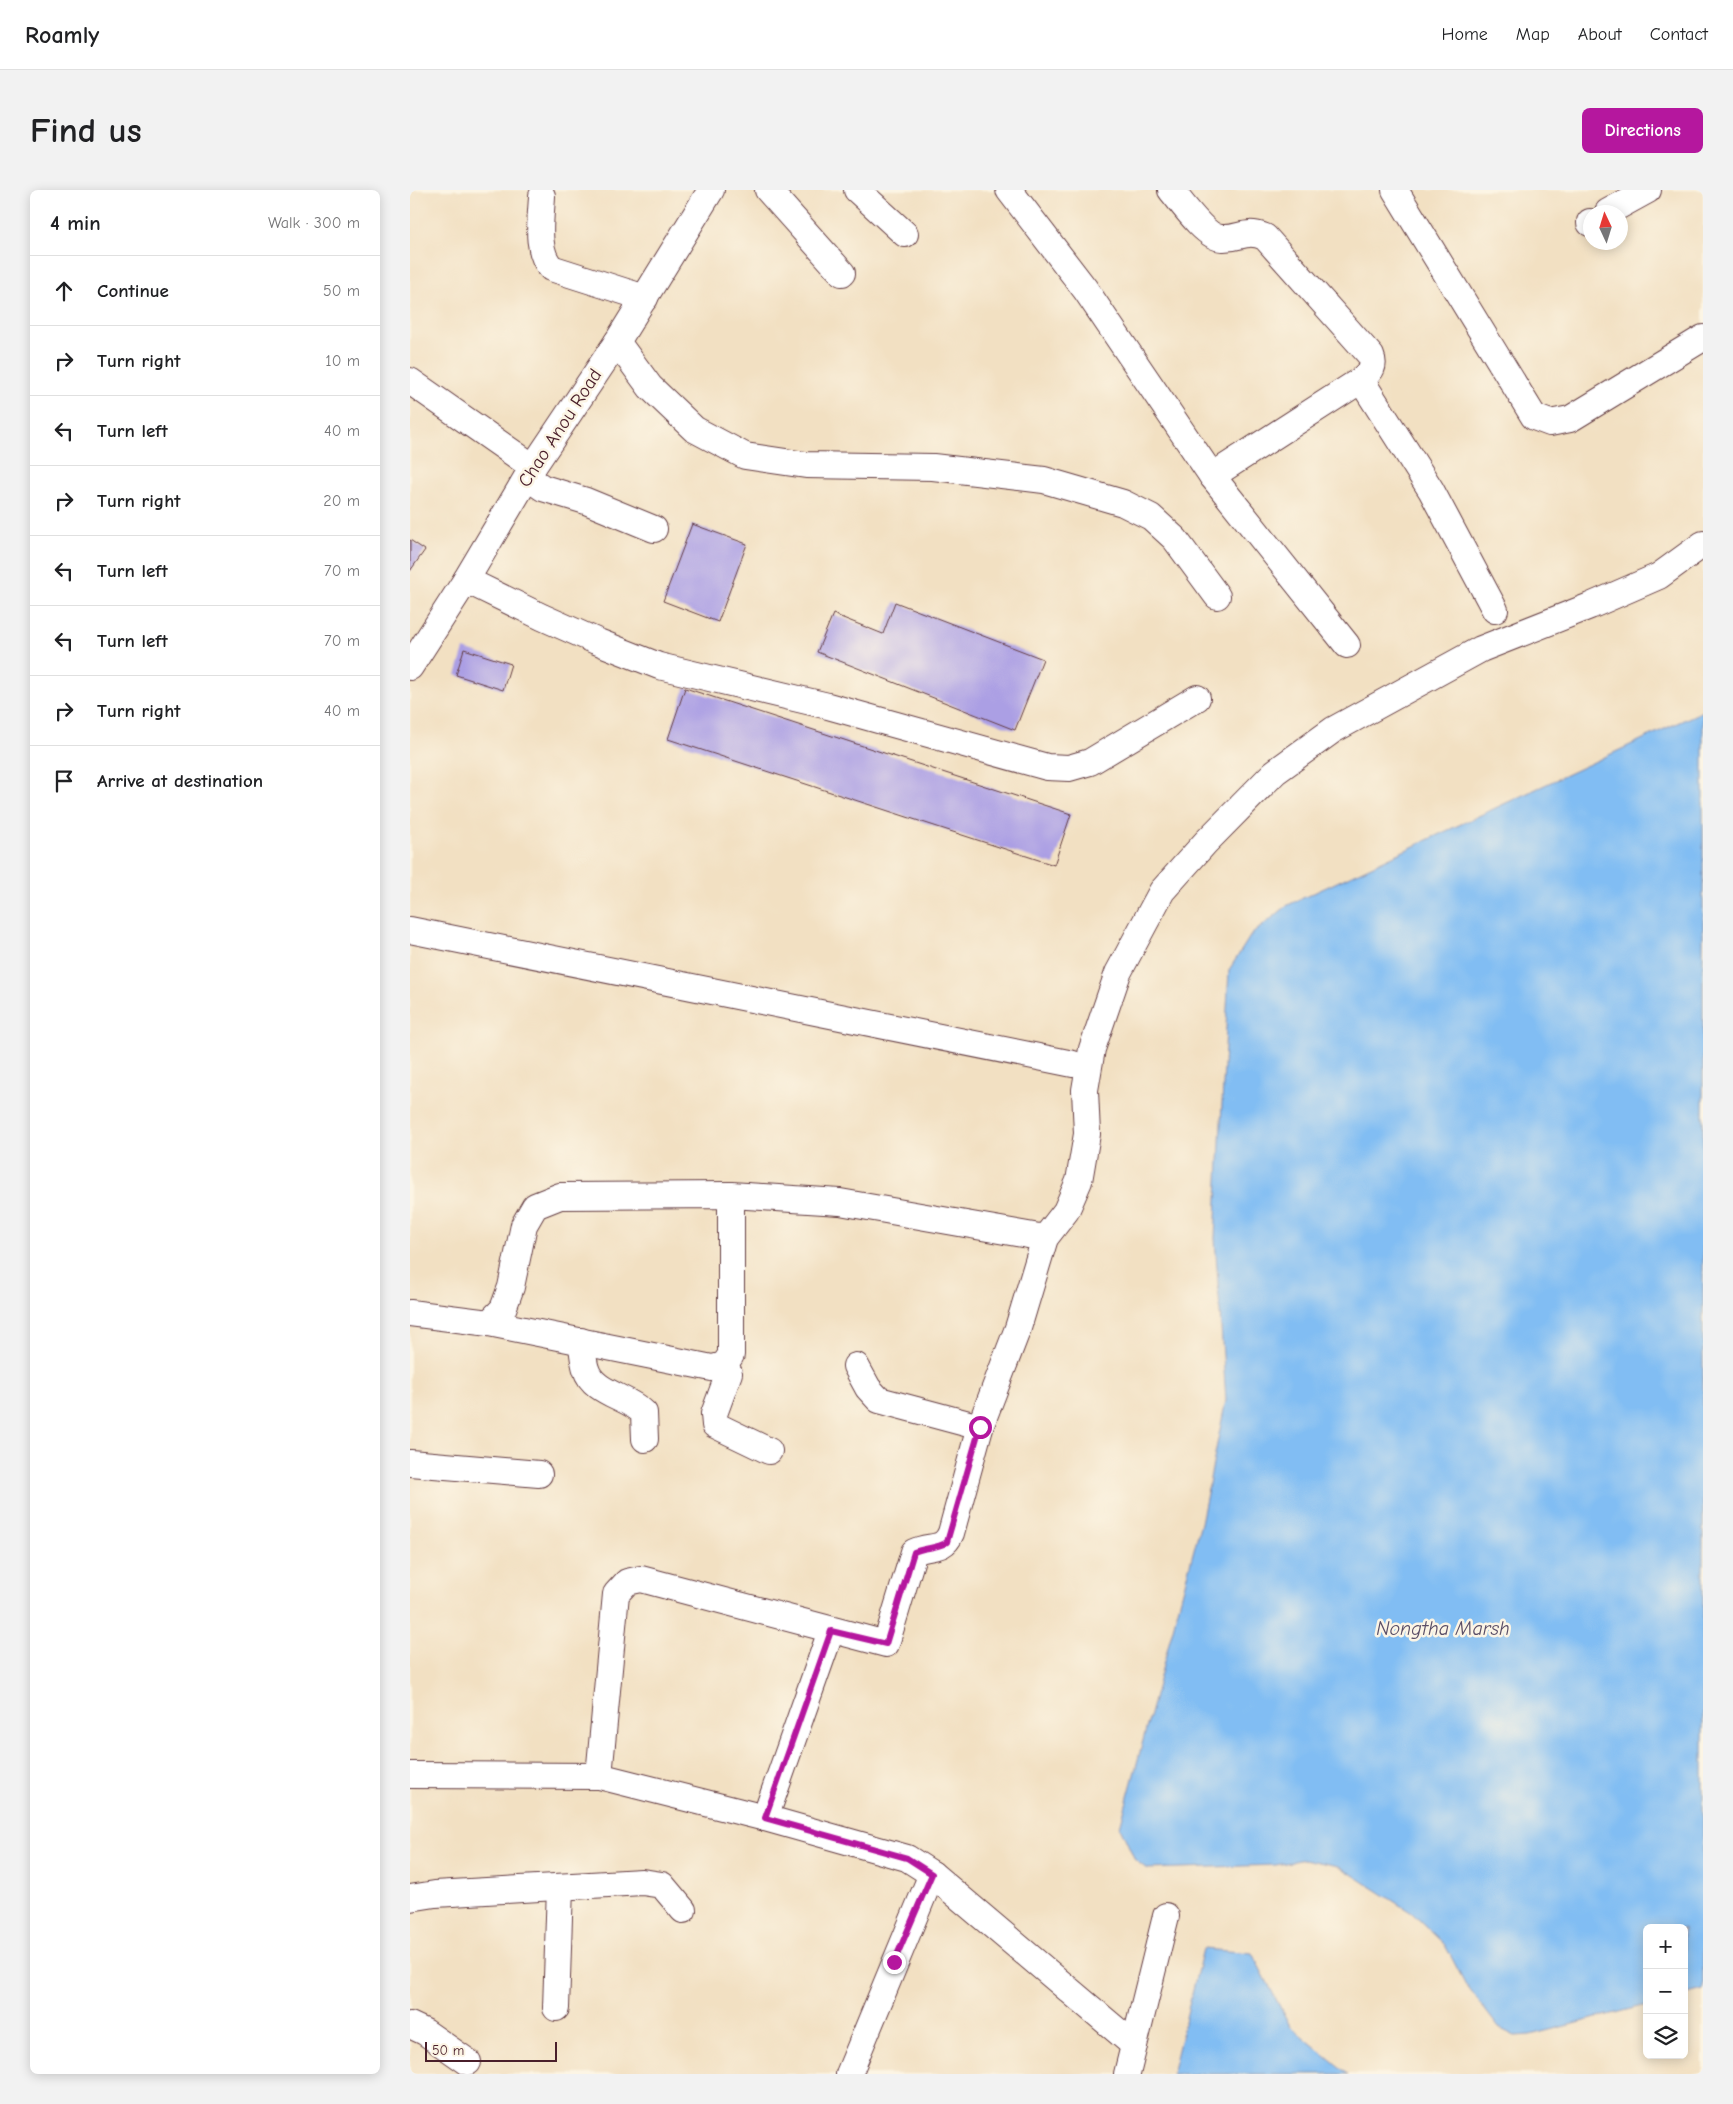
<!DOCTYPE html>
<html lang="en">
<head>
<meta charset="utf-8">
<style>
	:root { --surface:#fff; --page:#f2f2f2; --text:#202124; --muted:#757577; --line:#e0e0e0; --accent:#b5179e }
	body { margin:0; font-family:"Comic Neue",sans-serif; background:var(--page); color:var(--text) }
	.controls { position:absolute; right:15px; bottom:15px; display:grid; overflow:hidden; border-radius:8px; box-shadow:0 2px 12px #0003 }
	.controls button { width:45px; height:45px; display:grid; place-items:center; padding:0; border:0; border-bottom:1px solid var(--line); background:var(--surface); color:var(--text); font:25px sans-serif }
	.compass { position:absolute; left:1173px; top:15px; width:45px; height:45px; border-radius:50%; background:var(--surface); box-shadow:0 2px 12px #0003; rotate:356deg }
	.scale { position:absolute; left:15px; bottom:12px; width:132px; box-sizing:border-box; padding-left:5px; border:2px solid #4a1f2b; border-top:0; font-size:14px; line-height:18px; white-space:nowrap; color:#4a1f2b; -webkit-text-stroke:4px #fcf5e5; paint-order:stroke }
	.stop { position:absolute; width:15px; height:15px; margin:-11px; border:4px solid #b5179e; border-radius:50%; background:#fff }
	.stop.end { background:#b5179e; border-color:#fff; box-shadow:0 1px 5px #0008 }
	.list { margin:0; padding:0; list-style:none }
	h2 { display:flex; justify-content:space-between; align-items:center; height:65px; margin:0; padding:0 20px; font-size:21px }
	h2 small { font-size:16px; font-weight:400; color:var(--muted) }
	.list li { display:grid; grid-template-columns:32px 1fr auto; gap:15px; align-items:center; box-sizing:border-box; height:70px; padding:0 20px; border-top:1px solid var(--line) }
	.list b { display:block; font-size:19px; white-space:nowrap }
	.list em { font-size:16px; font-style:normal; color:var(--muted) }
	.icon { flex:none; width:28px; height:28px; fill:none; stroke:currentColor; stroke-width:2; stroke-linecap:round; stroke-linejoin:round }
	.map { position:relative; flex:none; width:1293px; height:1884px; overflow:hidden; border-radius:8px }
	header { display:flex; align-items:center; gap:30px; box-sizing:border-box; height:70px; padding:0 25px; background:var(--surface); border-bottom:1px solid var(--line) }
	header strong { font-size:24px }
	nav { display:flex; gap:28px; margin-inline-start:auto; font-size:18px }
	.intro { display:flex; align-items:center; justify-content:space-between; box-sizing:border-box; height:120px; padding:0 30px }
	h1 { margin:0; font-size:35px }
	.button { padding:12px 22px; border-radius:8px; background:var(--accent); color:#fff; font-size:18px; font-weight:700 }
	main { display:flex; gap:30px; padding:0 30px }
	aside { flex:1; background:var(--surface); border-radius:8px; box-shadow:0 2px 12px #0003 }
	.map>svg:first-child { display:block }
	.water { fill:#81bdf3; stroke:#666e8f }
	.building { fill:#ab9fe4 }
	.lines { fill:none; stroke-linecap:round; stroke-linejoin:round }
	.minor-casing { stroke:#633c42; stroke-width:28 }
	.minor { stroke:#fff; stroke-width:26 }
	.route { stroke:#b5179e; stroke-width:6 }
	.labels { text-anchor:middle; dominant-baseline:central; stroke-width:5; stroke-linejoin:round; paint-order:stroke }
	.street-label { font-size:19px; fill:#4a1f2b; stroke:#fcf5e5 }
	.water-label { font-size:20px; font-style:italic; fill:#5a4e67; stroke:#fcf5e5 }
</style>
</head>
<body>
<header>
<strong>Roamly</strong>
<nav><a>Home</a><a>Map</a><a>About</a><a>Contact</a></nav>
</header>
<div class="intro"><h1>Find us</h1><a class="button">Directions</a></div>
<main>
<aside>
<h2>4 min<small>Walk · 300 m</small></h2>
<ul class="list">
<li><svg class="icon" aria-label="ahead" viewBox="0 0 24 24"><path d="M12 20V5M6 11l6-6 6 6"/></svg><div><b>Continue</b></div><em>50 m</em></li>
<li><svg class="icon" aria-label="right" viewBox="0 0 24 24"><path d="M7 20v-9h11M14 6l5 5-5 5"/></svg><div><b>Turn right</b></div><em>10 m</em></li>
<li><svg class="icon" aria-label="left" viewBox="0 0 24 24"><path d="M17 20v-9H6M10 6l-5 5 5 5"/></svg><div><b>Turn left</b></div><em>40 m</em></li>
<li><svg class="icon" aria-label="right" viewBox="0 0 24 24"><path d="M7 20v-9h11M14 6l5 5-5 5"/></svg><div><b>Turn right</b></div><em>20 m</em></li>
<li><svg class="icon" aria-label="left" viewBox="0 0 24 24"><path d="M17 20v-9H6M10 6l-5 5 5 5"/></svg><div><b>Turn left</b></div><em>70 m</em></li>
<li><svg class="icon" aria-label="left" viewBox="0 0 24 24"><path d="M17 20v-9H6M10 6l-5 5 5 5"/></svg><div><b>Turn left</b></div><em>70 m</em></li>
<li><svg class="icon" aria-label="right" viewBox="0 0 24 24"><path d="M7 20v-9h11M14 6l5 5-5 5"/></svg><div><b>Turn right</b></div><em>40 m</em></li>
<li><svg class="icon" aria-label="arrive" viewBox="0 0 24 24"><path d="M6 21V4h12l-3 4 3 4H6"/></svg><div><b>Arrive at destination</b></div></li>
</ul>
</aside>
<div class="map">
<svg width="1293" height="1884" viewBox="0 0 1293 1884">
	<rect width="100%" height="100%" fill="#fcf5e5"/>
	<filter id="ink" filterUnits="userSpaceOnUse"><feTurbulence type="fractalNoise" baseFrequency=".02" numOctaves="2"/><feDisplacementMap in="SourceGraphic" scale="10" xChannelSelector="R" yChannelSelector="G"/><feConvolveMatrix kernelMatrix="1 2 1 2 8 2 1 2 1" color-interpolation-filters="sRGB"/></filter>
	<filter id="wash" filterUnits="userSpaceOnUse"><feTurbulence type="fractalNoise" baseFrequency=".0096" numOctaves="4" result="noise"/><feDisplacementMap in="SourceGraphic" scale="20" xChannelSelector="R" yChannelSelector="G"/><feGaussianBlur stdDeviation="1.12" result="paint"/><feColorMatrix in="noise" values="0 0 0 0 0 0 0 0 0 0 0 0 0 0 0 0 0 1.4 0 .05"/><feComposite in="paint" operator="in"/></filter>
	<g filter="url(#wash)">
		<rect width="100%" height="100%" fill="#f2e0c2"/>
		<g class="water">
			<polygon points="1293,521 1293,1800 1274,1805 1274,1738 1237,1738 1237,1815 1120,1845 1105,1846 1089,1838 1056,1795 1035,1755 1002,1723 929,1676 894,1669 866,1675 737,1679 725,1670 710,1637 791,1333 816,1210 805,1048 819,780 841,745 878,715"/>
			<polygon points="793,1759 842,1763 880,1836 938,1884 762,1884"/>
		</g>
		<g id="blocks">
			<g class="building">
				<polygon points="282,334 337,354 308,432 253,411"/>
				<polygon points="0,350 15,360 0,381"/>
				<polygon points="485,412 633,469 605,540 407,462 423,424 473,444"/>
				<polygon points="54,459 101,474 93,500 46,485"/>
				<polygon points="275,498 661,624 644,675 258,549"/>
			</g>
		</g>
	</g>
	<g filter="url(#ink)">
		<use href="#blocks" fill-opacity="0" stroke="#633c42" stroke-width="1"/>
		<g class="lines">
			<defs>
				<g id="minor">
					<polyline points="358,0 432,83"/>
					<polyline points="447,0 495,44"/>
					<polyline points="599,0 675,99 802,286 937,455"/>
					<path d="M761,0c10,12 35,48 51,48 19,1 22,-9 43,-1l106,119c5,12 -2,16 -10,24l70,110 64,120"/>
					<polyline points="985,0 1124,227 1140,233 1160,229 1293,148"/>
					<path d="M132,6c-1,24 -7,53 9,72l94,30"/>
					<polyline points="1198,22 1238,0"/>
					<polyline points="1180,33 1180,32"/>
					<polyline points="207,152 240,197 284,239 335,266 396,275 523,277 634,290 713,313 741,327 765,349 807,406"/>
					<polyline points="0,191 123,277"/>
					<polyline points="802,286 951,190"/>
					<polyline points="117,287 133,298 176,311 244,339"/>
					<polyline points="56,390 132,427 186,451 249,476 418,516 637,577 659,578 680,572 787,508"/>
					<polyline points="0,477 56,390 123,277 207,152 301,0"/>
					<polyline points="0,740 663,874"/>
					<polyline points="0,1123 79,1133 93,1119 101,1097 114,1035 125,1016 150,1006 321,1005 430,1012 635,1048"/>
					<polyline points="79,1133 302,1178 314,1175 321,1165 321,1005"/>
					<path d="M171,1151c2,9 2,19 5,28 7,24 41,27 58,44l1,26"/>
					<polyline points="314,1175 319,1183 304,1224 305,1235 359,1261"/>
					<polyline points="446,1176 458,1198 469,1210 570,1237"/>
					<polyline points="0,1273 129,1284"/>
					<polyline points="0,1585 189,1586 355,1628 497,1668 522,1684 724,1855"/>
					<path d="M189,1586l17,-182 11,-12 14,-3 245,65 28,-92c16,-8 29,0 37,-19l29,-106 38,-99 27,-90 21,-27 13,-30 8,-47 -2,-44 7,-41 26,-76 44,-82 44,-49 69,-70 58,-42 148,-81 109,-43 69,-30 44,-32"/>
					<polyline points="355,1628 421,1441"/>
					<polyline points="0,1708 25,1704 232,1692 252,1695 273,1720"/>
					<polyline points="146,1818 150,1697"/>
					<polyline points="0,1835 15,1842 58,1872"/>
					<polyline points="439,1884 522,1684"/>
					<polyline points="717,1884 756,1726"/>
				</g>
			</defs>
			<use href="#minor" class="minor-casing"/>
			<use href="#minor" class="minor"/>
		</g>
	</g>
	<g class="lines" filter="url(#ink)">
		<path class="route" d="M484,1772l38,-88 -25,-16 -142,-40 66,-187 55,13 28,-92c11,-5 23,-3 33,-10l33,-115"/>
	</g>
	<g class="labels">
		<g class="street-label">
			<text transform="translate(150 238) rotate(-57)">Chao Anou Road</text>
		</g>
		<g class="water-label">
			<text x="1033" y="1438">Nongtha Marsh</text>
		</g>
	</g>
</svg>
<div class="controls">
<button>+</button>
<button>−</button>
<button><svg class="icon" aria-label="layers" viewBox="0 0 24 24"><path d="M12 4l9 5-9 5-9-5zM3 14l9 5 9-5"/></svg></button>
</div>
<svg class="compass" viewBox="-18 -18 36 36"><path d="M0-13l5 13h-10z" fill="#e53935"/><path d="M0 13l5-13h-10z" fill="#757577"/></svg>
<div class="scale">50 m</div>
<div class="stop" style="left:570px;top:1237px"></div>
<div class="stop end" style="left:484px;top:1772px"></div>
</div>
</main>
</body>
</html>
